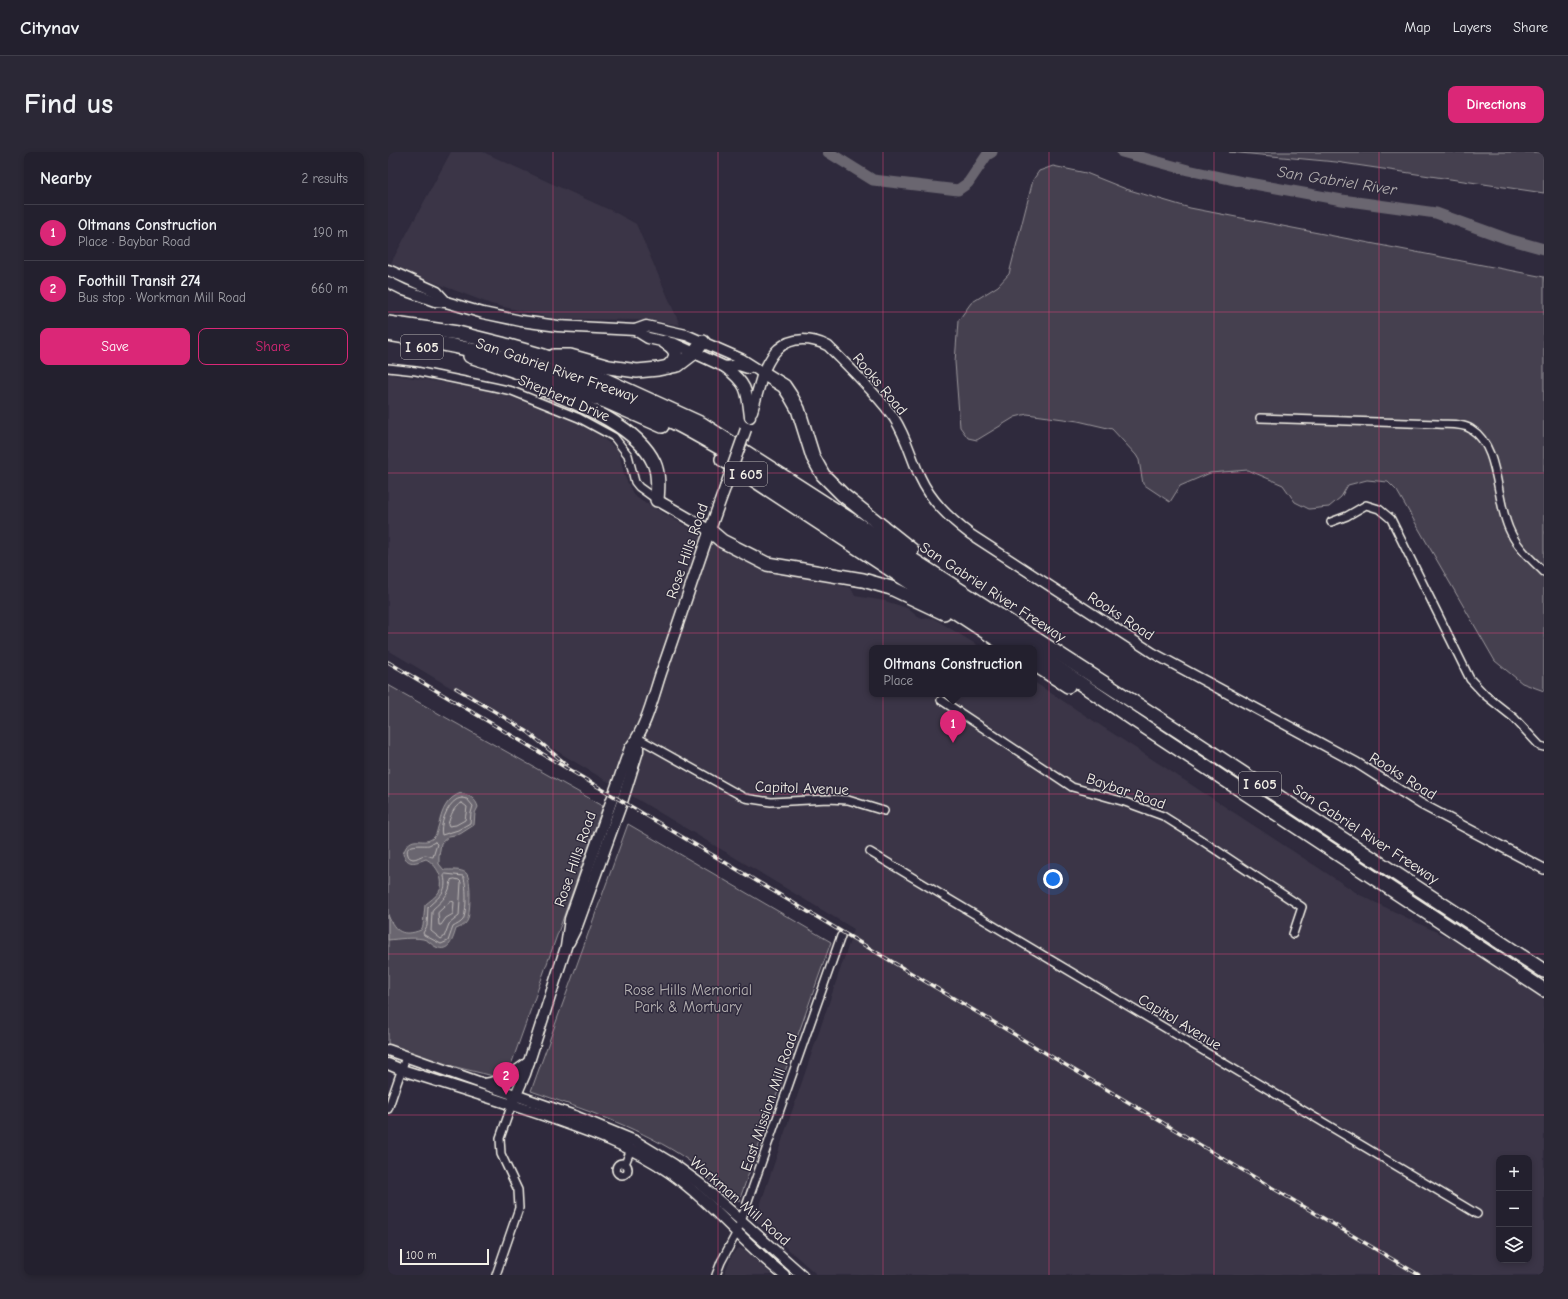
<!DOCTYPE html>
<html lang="en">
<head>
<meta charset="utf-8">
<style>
	:root { --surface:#23202e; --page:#2b2836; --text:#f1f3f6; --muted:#a3a3aa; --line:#403e4a; --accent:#db2777 }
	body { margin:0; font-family:"Comic Neue",sans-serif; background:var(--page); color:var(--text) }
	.controls { position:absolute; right:12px; bottom:12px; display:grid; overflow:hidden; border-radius:8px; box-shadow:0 2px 6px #0003 }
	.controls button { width:36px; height:36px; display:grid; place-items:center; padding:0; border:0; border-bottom:1px solid var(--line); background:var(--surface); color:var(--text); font:20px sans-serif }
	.scale { position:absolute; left:12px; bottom:10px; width:89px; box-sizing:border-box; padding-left:4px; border:2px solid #f4f1e8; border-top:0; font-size:11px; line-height:14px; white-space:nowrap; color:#f4f1e8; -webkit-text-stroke:3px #2f2a3d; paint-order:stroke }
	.you { position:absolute; left:665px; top:727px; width:14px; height:14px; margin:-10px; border:3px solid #fff; border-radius:50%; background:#1a73e8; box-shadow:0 0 0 6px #1a73e833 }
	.badge { display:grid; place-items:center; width:26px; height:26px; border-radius:50%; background:var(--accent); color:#fff; font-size:13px; font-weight:700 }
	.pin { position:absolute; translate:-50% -33px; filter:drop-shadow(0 1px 2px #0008) }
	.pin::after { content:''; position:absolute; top:21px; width:14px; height:12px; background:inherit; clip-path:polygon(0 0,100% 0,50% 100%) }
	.popup { position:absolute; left:481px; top:493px; width:168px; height:52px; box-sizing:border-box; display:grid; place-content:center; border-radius:8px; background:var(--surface); filter:drop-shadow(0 1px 3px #0005); font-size:13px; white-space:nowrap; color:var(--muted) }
	.popup b { font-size:15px; color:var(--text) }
	.popup::after { content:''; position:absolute; left:50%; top:100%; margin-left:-8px; border:8px solid transparent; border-top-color:var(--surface) }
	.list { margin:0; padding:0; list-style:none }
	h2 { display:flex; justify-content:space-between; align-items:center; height:52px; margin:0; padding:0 16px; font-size:17px }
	h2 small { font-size:13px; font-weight:400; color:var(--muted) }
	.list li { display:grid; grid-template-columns:26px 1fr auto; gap:12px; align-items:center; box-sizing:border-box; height:56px; padding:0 16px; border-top:1px solid var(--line) }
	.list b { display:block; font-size:15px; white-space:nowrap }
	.list p { margin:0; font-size:13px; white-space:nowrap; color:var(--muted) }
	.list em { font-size:13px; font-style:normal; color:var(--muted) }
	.actions { display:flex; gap:8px; padding:12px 16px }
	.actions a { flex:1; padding:9px 0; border:1px solid var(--accent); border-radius:8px; text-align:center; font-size:14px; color:var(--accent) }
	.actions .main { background:var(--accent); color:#fff }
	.icon { flex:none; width:22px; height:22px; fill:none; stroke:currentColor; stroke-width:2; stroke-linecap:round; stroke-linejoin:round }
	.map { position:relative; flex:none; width:1156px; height:1123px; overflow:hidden; border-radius:8px }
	header { display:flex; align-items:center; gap:24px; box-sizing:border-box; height:56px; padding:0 20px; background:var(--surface); border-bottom:1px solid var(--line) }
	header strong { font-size:19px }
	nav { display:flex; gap:22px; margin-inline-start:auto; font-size:14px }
	.intro { display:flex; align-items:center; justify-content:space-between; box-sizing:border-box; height:96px; padding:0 24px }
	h1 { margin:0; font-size:28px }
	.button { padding:10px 18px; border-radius:8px; background:var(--accent); color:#fff; font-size:14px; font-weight:700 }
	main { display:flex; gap:24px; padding:0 24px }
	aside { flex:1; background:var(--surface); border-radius:8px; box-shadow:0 2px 6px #0003 }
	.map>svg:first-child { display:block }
	.built { fill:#3b3647; fill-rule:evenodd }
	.green { fill:#454050; stroke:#9c989c }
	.water { fill:#6a6670; stroke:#a19ea0 }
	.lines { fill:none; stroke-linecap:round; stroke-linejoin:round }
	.shore { stroke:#bdb9b8; stroke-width:1 }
	.river { stroke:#6a6670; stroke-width:11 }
	.minor-casing { stroke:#f4f1e8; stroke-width:10 }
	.tertiary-casing { stroke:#f4f1e8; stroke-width:12 }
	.secondary-casing { stroke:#f4f1e8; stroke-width:13 }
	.motorway-casing { stroke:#f4f1e8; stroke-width:16 }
	.minor { stroke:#2f2a3d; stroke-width:7 }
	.tertiary { stroke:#2f2a3d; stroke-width:9 }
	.secondary { stroke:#2f2a3d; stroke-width:10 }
	.motorway { stroke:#2f2a3d; stroke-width:13 }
	.rail-casing { stroke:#f4f1e8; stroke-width:3.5 }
	.rail { stroke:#2f2a3d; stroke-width:2; stroke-dasharray:6; stroke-linecap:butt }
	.secondary-bridge-casing { stroke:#f4f1e8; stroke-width:13; stroke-linecap:butt }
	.secondary-bridge { stroke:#2f2a3d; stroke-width:10 }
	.grid { fill:none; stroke:#cc4377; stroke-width:1; stroke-opacity:0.55 }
	.labels { text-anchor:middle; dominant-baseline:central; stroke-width:3; stroke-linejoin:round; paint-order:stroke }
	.shield { fill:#2f2a3d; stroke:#b9b5b5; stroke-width:1 }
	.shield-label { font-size:14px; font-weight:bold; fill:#f4f1e8 }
	.street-label { font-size:15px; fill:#f4f1e8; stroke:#2f2a3d }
	.park-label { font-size:15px; fill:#b7b3b3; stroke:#2f2a3d }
	.water-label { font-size:16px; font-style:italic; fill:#b6b2b2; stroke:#2f2a3d }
</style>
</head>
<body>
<header>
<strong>Citynav</strong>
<nav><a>Map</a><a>Layers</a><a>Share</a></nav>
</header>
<div class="intro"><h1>Find us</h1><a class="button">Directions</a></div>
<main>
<aside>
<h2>Nearby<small>2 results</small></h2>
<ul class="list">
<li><span class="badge">1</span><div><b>Oltmans Construction</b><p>Place · Baybar Road</p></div><em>190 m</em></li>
<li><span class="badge">2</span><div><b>Foothill Transit 274</b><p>Bus stop · Workman Mill Road</p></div><em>660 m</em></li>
</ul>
<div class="actions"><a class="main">Save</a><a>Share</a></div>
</aside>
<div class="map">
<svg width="1156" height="1123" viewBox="0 0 1156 1123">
	<rect width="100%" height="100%" fill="#2f2a3d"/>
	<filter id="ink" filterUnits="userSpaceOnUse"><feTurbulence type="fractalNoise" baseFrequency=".025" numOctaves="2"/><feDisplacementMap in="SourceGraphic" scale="8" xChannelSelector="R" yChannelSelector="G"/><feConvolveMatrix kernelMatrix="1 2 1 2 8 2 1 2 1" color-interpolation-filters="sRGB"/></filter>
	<g filter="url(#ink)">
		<g class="built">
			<polygon points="63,0 95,0 226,60 248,72 292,173 262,168 169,167 103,152 24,122 3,111"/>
			<path d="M0,222l110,17 88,34 33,26 5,24 10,21 96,56 57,21 64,15 4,8 30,5 22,7 11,9 4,2 11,-1 49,30h-110v46h162v-12l326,213 99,48 85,54v278h-726l-3,-2 -60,-53 99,-291 -466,-279zM1111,1006h30v102h-30z"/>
			<polygon points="352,1096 359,1100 384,1123 336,1123 344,1103 348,1098"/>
		</g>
		<g class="green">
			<polygon points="841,0 1156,0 1156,41 948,10"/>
			<polygon points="665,14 698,21 738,37 802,56 1156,125 1156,539 1134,531 1107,509 1009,339 1000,330 979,328 960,333 953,345 941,355 921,357 907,350 895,333 860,318 822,321 792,334 782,350 755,332 751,308 748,303 724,277 690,269 639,262 627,265 589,288 580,286 572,275 567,210 570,169 583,151 610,134 621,122 645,28 651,19"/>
			<polygon points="0,533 215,654 118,927 51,911 0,892"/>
			<path d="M240,672l203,118 -92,259c-24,-12 -38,-34 -60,-47 -46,-29 -97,-45 -148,-63z"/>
		</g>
		<path class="water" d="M73,641c8,2 15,6 17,14l-3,6 -1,12 -14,9 -11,2 -8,7 -2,13v8l5,6c6,0 17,-1 22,3 6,6 4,38 2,46 -2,6 -7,8 -12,10 -3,10 -7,24 -20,18 -5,-2 -7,-7 -13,-8 -11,-2 -24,0 -35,1v-25c7,17 15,22 33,15l2,-4 2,-21c4,-4 11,-8 14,-13 7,-12 -3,-28 -13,-33 -11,4 -18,7 -23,-5 8,-23 19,-7 30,-16 4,-3 4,-9 6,-14 3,-14 8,-26 22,-31z"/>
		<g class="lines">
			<g class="shore">
				<path d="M74,646l5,1 6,7 -2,7 -1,10 -12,7 -16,5c-3,-9 5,-30 14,-35 1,-1 5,-2 6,-2z"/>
				<path d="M74,651l5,4 -2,13 -9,5 -7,1 -1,-2c3,-8 5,-18 14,-21z"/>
				<path d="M47,690l2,2 -4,13c-2,0 -5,-2 -8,-2 -5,1 -8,4 -12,4 -3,-1 -4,-1 -5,-4 -5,-13 16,-9 21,-10 2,-1 4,-2 6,-3z"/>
				<path d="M58,722l17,2c4,6 4,36 0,44 -2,3 -7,5 -10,7l-5,14 -7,3 -17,-9 -1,-2 4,-7 1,-19c11,-11 20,-14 16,-31z"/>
				<path d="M67,727l4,1 2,2 -2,34 -10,8 -5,13 -3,2 -10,-8 1,-19 1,-3c10,-9 17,-15 18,-29z"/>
				<polygon points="63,749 66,750 65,762 58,766 53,773 51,773 50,761"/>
			</g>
			<g class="river">
				<polyline points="440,0 485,28 570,38 580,31 599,3 604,0"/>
				<polyline points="734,0 800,18 855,30 954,48 1048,61 1120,87 1156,97"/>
			</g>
			<defs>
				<g id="minor">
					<polyline points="0,216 28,219 106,235 124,239 191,266 226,285 240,303 247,330 251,335 269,348"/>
					<path d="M872,266l178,6c10,1 24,-1 33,5 30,18 24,74 40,104 7,15 21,27 33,39"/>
					<polyline points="943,370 959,364 978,353 991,357 1003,367 1082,527 1097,543 1126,566 1152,594 1156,595"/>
					<polyline points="553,548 684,635 737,650 775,664 810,686 914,755 905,782"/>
					<polyline points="250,586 357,646 383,650 440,647 460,648 496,659"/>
					<polyline points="482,700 1089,1062"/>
					<polyline points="0,957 18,905"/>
					<circle cx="234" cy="1017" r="6"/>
					<polyline points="237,1012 243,997"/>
					<polyline points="108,1123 131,1056 130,1038 113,1002 112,986 124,952"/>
					<polyline points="328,1123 333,1110 349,1080 453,784"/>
				</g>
				<path id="tertiary" d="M375,221c4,-8 8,-18 15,-24 14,-13 34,-11 50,-3 21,21 49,48 66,72 12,18 17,39 26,59 11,24 29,41 50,57l183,119 204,110 64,41 123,65"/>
				<g id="secondary">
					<polyline points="0,118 49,140 58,150"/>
					<polyline points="0,130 16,138 47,149 58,150 95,161 133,169 170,174 247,178 258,174 298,183 353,207 375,221"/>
					<polyline points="247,178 260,186 287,192 337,215 351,213 360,216"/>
					<path d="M337,215c22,17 22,23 25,50"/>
					<polyline points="364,259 375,221"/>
					<polyline points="269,348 321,378"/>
					<polyline points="181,790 189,774 234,650 250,599 250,586"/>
					<polyline points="0,898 189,965 247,989 285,1012 312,1032 414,1123"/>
					<path d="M0,912l14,6c48,15 96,30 144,46 43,15 86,30 123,56 43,30 74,71 115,103"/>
					<path d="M97,932c22,-4 27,-10 44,-22"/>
					<path d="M124,952l13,-30 41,-127 4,-28 60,-171c16,-20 23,-51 31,-75 22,-62 41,-124 64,-185"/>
				</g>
				<g id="motorway">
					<polyline points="0,171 70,181 114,192 156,204 200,220 314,272 792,580 1156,819"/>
					<path d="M0,182c77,12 152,30 225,60 47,19 92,45 136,71l279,183"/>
					<path d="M277,190c13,8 14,14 3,25"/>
					<polyline points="82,204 217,249 274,274"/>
					<polyline points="166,204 182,204 221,215 249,219 270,217 290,213 307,200 315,190"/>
					<polyline points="375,221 396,234 402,243 410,257 425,305 435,323 455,343 524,398"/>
					<path d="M158,238c34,14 92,37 108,73 5,11 4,25 3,37"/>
					<polyline points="334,307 622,496"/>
					<polyline points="321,378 334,389 379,412 475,428 503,436 556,461"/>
					<polyline points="646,500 745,567 1156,838"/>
					<polyline points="646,512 680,534"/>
				</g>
			</defs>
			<use href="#minor" class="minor-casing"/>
			<use href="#tertiary" class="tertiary-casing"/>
			<use href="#secondary" class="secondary-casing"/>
			<use href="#motorway" class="motorway-casing"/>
			<use href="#minor" class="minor"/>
			<use href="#tertiary" class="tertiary"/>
			<use href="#secondary" class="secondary"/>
			<use href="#motorway" class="motorway"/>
			<defs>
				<g id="rail">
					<polyline points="0,510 1031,1123"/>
					<polyline points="68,536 140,580 178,612"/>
				</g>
			</defs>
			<use href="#rail" class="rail-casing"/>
			<use href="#rail" class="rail"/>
			<defs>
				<polyline id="secondary-bridge" points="337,336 358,277"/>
			</defs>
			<use href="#secondary-bridge" class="secondary-bridge-casing"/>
			<use href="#secondary-bridge" class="secondary-bridge"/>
		</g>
	</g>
	<path class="grid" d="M165,0v1123M330,0v1123M495,0v1123M661,0v1123M826,0v1123M991,0v1123M0,160h1156M0,321h1156M0,481h1156M0,642h1156M0,802h1156M0,963h1156"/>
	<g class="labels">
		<g class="shield">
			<rect x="13" y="183" width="42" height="24" rx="3"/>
			<rect x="337" y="310" width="42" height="24" rx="3"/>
			<rect x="851" y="620" width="42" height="24" rx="3"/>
		</g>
		<g class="shield-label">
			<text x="34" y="195">I 605</text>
			<text x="358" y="322">I 605</text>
			<text x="872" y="632">I 605</text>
		</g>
		<g class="street-label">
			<text transform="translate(169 218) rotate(19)">San Gabriel River Freeway</text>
			<text transform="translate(492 232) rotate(50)">Rooks Road</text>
			<text transform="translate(176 246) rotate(23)">Shepherd Drive</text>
			<text transform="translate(299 399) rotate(-71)">Rose Hills Road</text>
			<text transform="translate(605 440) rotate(33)">San Gabriel River Freeway</text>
			<text transform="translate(733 464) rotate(33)">Rooks Road</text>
			<text transform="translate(1015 624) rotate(32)">Rooks Road</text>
			<text transform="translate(414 636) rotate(2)">Capitol Avenue</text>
			<text transform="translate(738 639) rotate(19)">Baybar Road</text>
			<text transform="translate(978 682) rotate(33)">San Gabriel River Freeway</text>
			<text transform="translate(187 707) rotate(-71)">Rose Hills Road</text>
			<text transform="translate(792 870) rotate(31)">Capitol Avenue</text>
			<text transform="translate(381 950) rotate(-71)">East Mission Mill Road</text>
			<text transform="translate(352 1049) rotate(41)">Workman Mill Road</text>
		</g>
		<g class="park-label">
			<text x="300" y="838">Rose Hills Memorial<tspan x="300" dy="17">Park &amp; Mortuary</tspan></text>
		</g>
		<g class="water-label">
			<text transform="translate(949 29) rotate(9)">San Gabriel River</text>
		</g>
	</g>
</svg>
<div class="controls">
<button>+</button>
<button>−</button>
<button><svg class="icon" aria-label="layers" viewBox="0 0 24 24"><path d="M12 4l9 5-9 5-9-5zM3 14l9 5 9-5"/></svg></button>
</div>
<div class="scale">100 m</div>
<div class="you"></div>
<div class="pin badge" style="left:565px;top:591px">1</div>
<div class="popup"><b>Oltmans Construction</b>Place</div>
<div class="pin badge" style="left:118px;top:943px">2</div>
</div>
</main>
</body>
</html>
